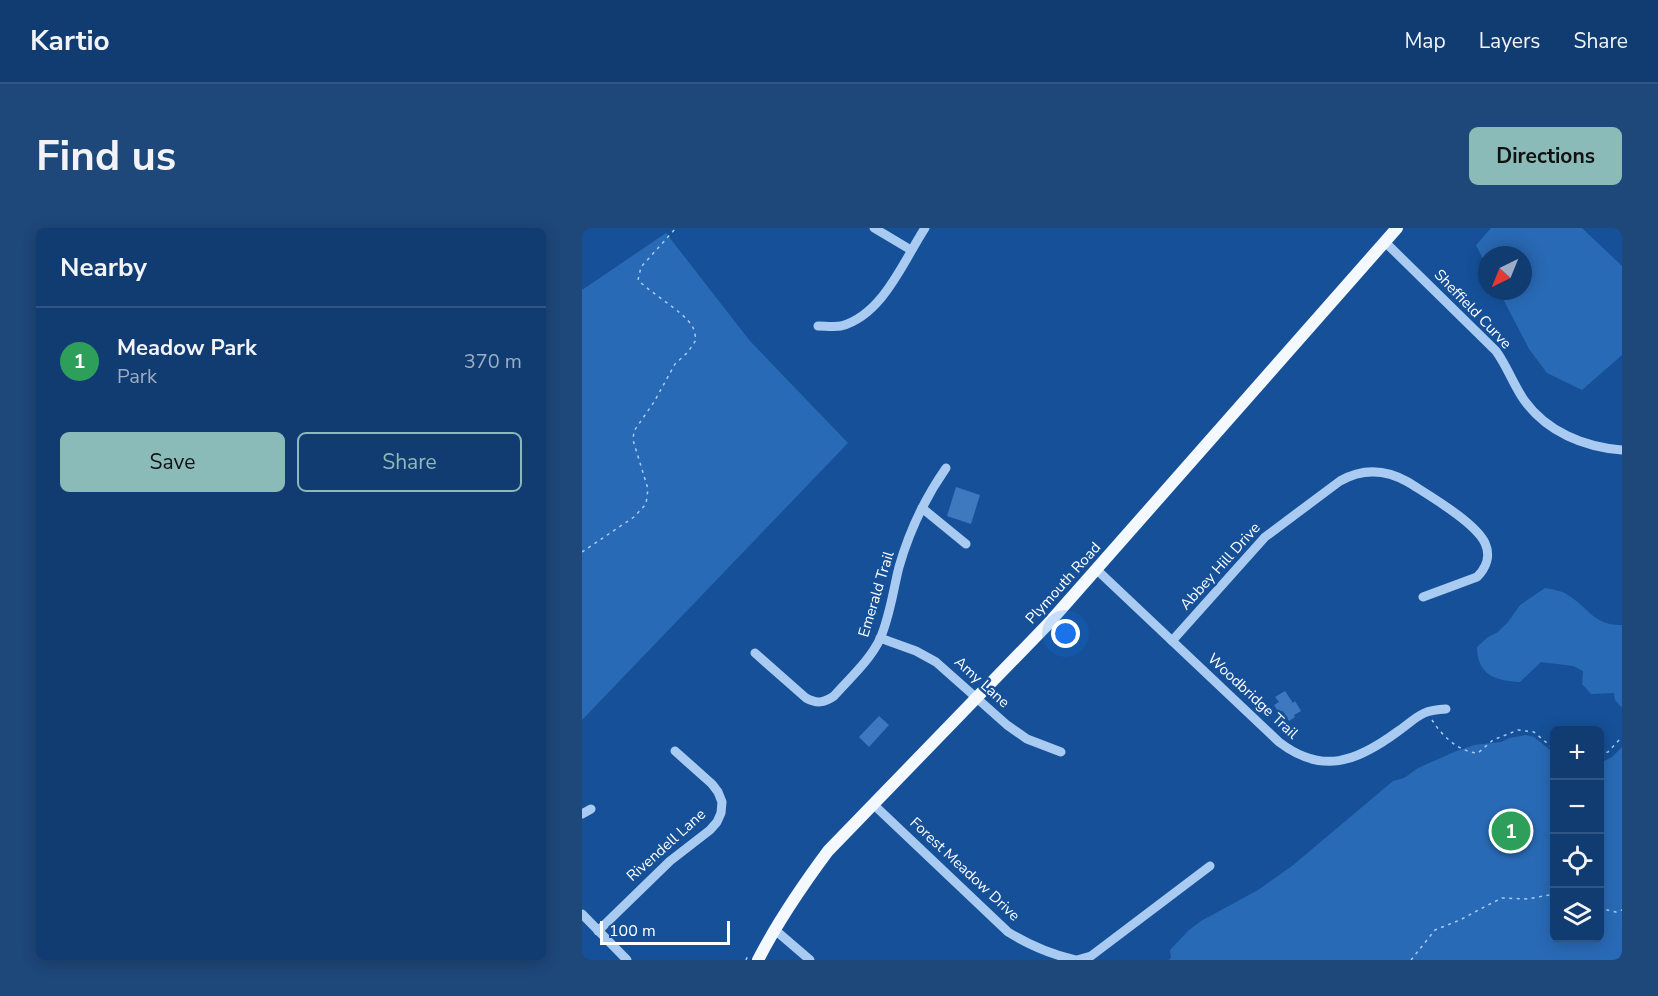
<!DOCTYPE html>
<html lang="en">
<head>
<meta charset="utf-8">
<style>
	:root { --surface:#103c72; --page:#1e477a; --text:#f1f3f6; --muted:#9cadc4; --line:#305684; --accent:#8bbbb9 }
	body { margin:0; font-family:"Nunito Sans",sans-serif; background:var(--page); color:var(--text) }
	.controls { position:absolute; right:18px; bottom:18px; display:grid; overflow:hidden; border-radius:9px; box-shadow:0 3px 15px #0003 }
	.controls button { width:54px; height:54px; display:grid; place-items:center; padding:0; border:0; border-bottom:2px solid var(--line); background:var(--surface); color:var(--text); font:30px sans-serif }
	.compass { position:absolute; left:896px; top:18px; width:54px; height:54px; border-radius:50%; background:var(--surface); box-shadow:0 3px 15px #0003; rotate:223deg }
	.scale { position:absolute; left:18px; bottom:15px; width:130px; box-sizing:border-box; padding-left:6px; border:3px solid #fff; border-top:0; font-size:16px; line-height:21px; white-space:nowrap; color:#fff; -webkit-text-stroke:4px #155098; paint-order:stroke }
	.you { position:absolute; left:484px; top:406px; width:21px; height:21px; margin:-15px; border:4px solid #fff; border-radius:50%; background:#1a73e8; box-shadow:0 0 0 9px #1a73e833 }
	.badge { display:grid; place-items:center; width:39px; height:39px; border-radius:50%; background:var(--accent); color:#fff; font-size:20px; font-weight:700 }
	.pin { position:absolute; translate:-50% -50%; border:3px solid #fff; box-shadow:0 2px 6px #0006 }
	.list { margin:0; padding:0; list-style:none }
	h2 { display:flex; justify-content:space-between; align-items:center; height:78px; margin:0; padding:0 24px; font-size:26px }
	h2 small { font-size:20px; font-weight:400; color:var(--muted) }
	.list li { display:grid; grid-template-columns:39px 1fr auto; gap:18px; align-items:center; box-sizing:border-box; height:108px; padding:0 24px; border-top:2px solid var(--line) }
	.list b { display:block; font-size:22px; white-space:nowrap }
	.list p { margin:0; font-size:20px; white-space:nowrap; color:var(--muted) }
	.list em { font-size:20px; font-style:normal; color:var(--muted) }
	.actions { display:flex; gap:12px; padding:18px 24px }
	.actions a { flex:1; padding:14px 0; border:2px solid var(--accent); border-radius:9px; text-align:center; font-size:21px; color:var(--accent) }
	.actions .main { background:var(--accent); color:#111 }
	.icon { flex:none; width:33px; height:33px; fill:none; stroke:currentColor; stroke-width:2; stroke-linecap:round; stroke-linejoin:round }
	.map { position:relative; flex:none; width:1040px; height:732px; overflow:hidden; border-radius:9px }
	header { display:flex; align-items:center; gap:36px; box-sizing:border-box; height:84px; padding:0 30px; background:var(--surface); border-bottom:2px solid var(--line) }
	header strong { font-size:28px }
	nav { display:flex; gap:33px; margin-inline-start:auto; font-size:21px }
	.intro { display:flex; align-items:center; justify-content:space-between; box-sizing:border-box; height:144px; padding:0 36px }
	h1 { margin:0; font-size:42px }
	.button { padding:15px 27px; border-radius:9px; background:var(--accent); color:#111; font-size:21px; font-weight:700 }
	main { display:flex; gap:36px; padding:0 36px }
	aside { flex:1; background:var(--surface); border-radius:9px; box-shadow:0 3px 15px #0003 }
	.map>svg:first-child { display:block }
	.green { fill:#296ab6 }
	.building { fill:#3e79c0 }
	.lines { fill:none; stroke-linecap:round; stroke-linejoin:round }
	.path { stroke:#a9cbf2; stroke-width:1.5; stroke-dasharray:3 4.5; stroke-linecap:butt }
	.minor { stroke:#a9cbf2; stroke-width:9 }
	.major { stroke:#f4f8ff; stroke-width:12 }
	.labels { text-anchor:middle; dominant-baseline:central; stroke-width:5; stroke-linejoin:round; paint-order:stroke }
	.street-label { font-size:15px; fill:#fff; stroke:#155098 }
</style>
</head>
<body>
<header>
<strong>Kartio</strong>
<nav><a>Map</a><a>Layers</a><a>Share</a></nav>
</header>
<div class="intro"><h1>Find us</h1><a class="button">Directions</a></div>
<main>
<aside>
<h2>Nearby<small></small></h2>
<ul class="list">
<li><span class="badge" style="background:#2e9e5b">1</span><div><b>Meadow Park</b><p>Park</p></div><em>370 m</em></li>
</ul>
<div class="actions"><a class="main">Save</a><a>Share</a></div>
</aside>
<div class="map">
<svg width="1040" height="732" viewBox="0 0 1040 732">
	<rect width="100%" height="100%" fill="#155098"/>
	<g class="green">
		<polygon points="909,0 1000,0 1040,38 1040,127 1000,162 965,145 947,121 917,63 941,63 941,27 905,27 905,39 894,17"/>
		<polygon points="84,5 168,113 266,215 0,492 0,62"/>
		<path d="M963,360c7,1 17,3 23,7 21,13 26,31 54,30v83l-7,-8 -1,-7 -23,1 -9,-10 1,-13 -10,-5 -32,-4 -21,20c-24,-1 -43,-7 -43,-35l11,-10 10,-5 10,-10 12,-17z"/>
		<polygon points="944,507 952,509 972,525 972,710 1017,710 1018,535 1030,529 1040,519 1040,732 587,732 589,730 588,722 607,702 619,693 676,662 710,638 811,553 822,550 836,540 872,524 892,517 919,514 927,510"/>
	</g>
	<g class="building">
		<polygon points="374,259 398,267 389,296 365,288"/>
		<polygon points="703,463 711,475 713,473 719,483 712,487 713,489 707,493 701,483 697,485 692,477 697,474 693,469"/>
		<polygon points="297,488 307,497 287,519 277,509"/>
	</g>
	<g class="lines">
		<g class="path">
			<path d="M0,324l52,-35 12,-13 2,-15 -15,-49 1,-9 20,-29 21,-38 13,-12 8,-12c-1,-4 -1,-10 -4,-14 -9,-15 -39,-31 -54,-46l3,-13 35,-39"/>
			<path d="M850,492c10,16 27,32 46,33l15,-13 25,-10 16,2 20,17"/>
			<polyline points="1017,526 1026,524 1040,509"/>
			<polyline points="1017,680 1034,684 1040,682"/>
			<polyline points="164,732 166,727"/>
			<polyline points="829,732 853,702 878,692 904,678 920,670 946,671 972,666"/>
		</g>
		<g class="minor">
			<polyline points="292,0 329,22"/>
			<path d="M803,14l111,109c11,15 17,33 28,49 23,32 60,47 98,50"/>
			<path d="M236,98c7,0 16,1 23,0 42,-11 63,-66 84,-98"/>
			<polyline points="340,280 384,316"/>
			<path d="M514,341l183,173c43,33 77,20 118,-10 20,-14 23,-22 49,-23"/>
			<polyline points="298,410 334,423 354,434 425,497 445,511 479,524"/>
			<path d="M590,413l93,-104 75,-56c23,-13 45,-12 68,1 20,13 67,40 77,61 6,13 1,25 -8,34l-54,20"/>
			<path d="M173,425l51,45c11,6 18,5 28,-2 16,-18 36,-36 46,-57 10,-23 13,-48 19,-72 10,-35 26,-69 47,-99"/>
			<path d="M291,576l135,128c21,13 42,22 67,28"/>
			<polyline points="0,586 9,581"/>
			<polyline points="0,686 45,732"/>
			<polyline points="192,701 228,732"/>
			<polyline points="16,703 88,633 128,602 135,594 139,585 140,574 136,564 130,556 93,523"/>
			<polyline points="495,732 509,728 628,638"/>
		</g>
		<path class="major" d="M176,732c20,-39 44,-74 70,-109l220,-227 349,-396"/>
	</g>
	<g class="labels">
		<g class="street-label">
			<text transform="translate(891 81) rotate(46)">Sheffield Curve</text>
			<text transform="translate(638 338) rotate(-48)">Abbey Hill Drive</text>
			<text transform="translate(481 355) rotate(-48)">Plymouth Road</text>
			<text transform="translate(294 366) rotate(-73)">Emerald Trail</text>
			<text transform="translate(400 454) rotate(42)">Amy Lane</text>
			<text transform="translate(671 468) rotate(43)">Woodbridge Trail</text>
			<text transform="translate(84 617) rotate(-42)">Rivendell Lane</text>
			<text transform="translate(383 641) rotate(43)">Forest Meadow Drive</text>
		</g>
	</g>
</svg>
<div class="controls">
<button>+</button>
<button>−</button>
<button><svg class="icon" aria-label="locate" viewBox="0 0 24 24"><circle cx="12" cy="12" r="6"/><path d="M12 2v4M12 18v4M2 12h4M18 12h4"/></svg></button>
<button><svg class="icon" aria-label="layers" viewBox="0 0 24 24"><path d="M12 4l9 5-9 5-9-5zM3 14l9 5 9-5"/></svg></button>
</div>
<svg class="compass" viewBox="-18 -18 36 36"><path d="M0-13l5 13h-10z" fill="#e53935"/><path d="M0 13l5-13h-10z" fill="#9cadc4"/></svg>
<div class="scale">100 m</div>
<div class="you"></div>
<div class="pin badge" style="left:929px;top:603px;background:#2e9e5b">1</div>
</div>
</main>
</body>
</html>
